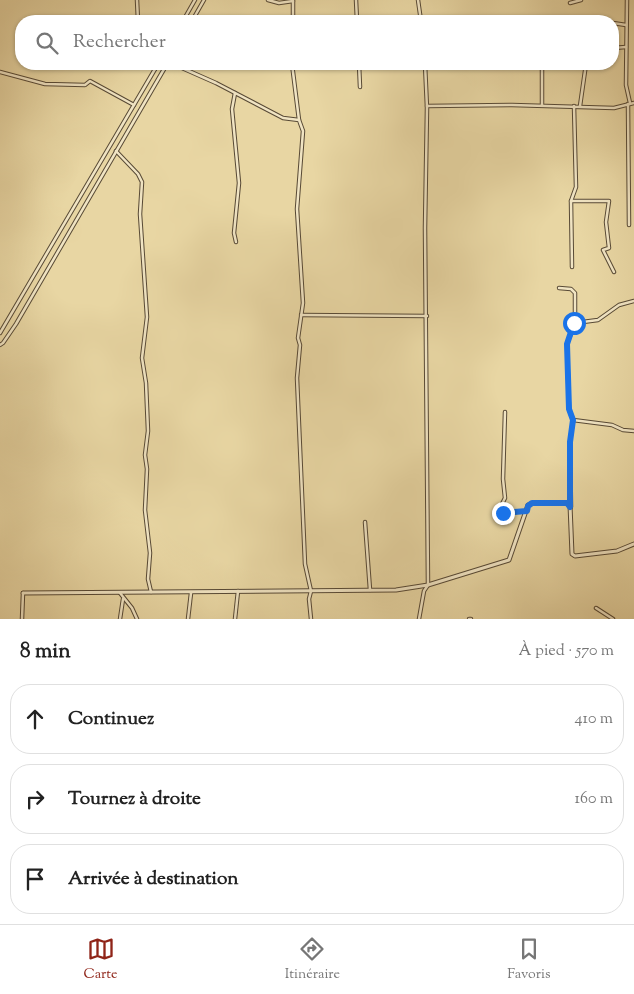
<!DOCTYPE html>
<html lang="fr">
<head>
<meta charset="utf-8">
<style>
	:root { --surface:#fff; --page:#f6f6f6; --text:#222; --muted:#767676; --line:#e0e0e0; --accent:#8f2418 }
	body { margin:0; font-family:"Sorts Mill Goudy",serif; background:var(--page); color:var(--text) }
	.stop { position:absolute; width:15px; height:15px; margin:-11px; border:4px solid #1a73e8; border-radius:50%; background:#fff }
	.stop.end { background:#1a73e8; border-color:#fff; box-shadow:0 1px 5px #0008 }
	.list { margin:0; padding:0; list-style:none }
	h2 { display:flex; justify-content:space-between; align-items:center; height:65px; margin:0; padding:0 20px; font-size:21px }
	h2 small { font-size:16px; font-weight:400; color:var(--muted) }
	.list li { display:grid; grid-template-columns:32px 1fr auto; gap:15px; align-items:center; box-sizing:border-box; height:70px; margin:0 10px 10px; padding:0 10px; border:1px solid var(--line); border-radius:20px }
	.list b { display:block; font-size:19px; white-space:nowrap }
	.list em { font-size:16px; font-style:normal; color:var(--muted) }
	.icon { flex:none; width:28px; height:28px; fill:none; stroke:currentColor; stroke-width:2; stroke-linecap:round; stroke-linejoin:round }
	.map { position:relative; flex:none; width:634px; height:619px; overflow:hidden }
	.search { position:absolute; background:var(--surface); box-shadow:0 1px 4px #0004; left:15px; right:15px; top:15px; height:55px; display:flex; align-items:center; gap:12px; box-sizing:border-box; padding:0 18px; border-radius:20px; color:var(--muted); font-size:19px }
	.sheet { height:305px; background:var(--surface) }
	nav { display:flex; justify-content:space-around; align-items:center; box-sizing:border-box; height:70px; border-top:1px solid var(--line); background:var(--surface); font-size:14px; color:var(--muted) }
	nav a { display:grid; justify-items:center; gap:2px }
	nav .on { color:var(--accent) }
	.map>svg:first-child { display:block }
	.lines { fill:none; stroke-linecap:round; stroke-linejoin:round }
	.minor-casing { stroke:#584a36; stroke-width:4.5 }
	.tertiary-casing { stroke:#584a36; stroke-width:5 }
	.minor { stroke:#f0e4c3; stroke-width:2.5 }
	.tertiary { stroke:#f0e4c3; stroke-width:3 }
	.route { stroke:#1a73e8; stroke-width:6 }
</style>
</head>
<body>
<div class="map">
<svg width="634" height="619" viewBox="0 0 634 619">
	<rect width="100%" height="100%" fill="#e8d6a3"/>
	<filter id="stains"><feTurbulence type="fractalNoise" baseFrequency=".004" numOctaves="4"/><feColorMatrix values="0 0 0 0 .2 0 0 0 0 .09 0 0 0 0 .02 0 0 0 .5 -.17"/></filter>
	<radialGradient id="worn" r=".72"><stop offset=".6" stop-color="#630" stop-opacity="0"/><stop offset="1" stop-color="#630" stop-opacity=".3"/></radialGradient>
	<g class="lines">
		<defs>
			<g id="minor">
				<polyline points="137,0 138,21"/>
				<polyline points="268,0 279,3 293,1"/>
				<polyline points="356,0 357,21"/>
				<polyline points="418,0 421,21"/>
				<polyline points="627,0 626,85 630,103"/>
				<polyline points="570,3 581,0"/>
				<polyline points="576,20 587,21"/>
				<polyline points="183,21 195,0"/>
				<polyline points="192,21 204,0"/>
				<polyline points="293,21 293,1"/>
				<polyline points="613,23 626,25"/>
				<polyline points="613,48 626,47"/>
				<polyline points="146,64 155,69"/>
				<polyline points="173,64 216,83 283,118 299,120 303,131 297,209 303,303 298,338 300,345 297,378 305,564 311,591 309,599 311,619"/>
				<polyline points="292,64 299,120"/>
				<polyline points="359,64 360,87"/>
				<polyline points="0,72 45,84 85,85 90,81 134,105"/>
				<polyline points="235,93 232,109 239,183 234,233 236,242"/>
				<polyline points="628,104 629,225"/>
				<polyline points="542,105 542,64"/>
				<polyline points="427,106 512,105 614,108 634,103"/>
				<polyline points="580,106 586,64"/>
				<polyline points="116,151 138,174 142,182 140,214 147,317 142,358 146,383 148,431 145,455 147,469 145,510 150,553 148,579 151,592"/>
				<polyline points="571,201 609,201 606,222 609,248 603,250 614,272"/>
				<polyline points="572,267 571,201 576,187 574,106"/>
				<polyline points="559,288 571,289 575,293 575,323 567,344 569,409 573,420 570,442 571,507"/>
				<polyline points="301,315 427,316"/>
				<polyline points="575,323 598,320 619,305 634,301"/>
				<polyline points="0,333 158,64"/>
				<polyline points="0,345 3,343 16,324 167,64"/>
				<polyline points="505,412 503,479 505,498 500,508 503,513 527,511"/>
				<polyline points="573,420 612,425 623,430 634,431"/>
				<polyline points="365,522 370,590"/>
				<polyline points="120,593 132,608 137,619"/>
				<polyline points="596,608 613,619"/>
				<polyline points="22,619 23,593"/>
				<polyline points="120,619 123,599"/>
				<polyline points="188,619 191,593"/>
				<polyline points="235,619 238,591"/>
				<polyline points="419,619 424,591 428,585 425,228 427,108 425,64"/>
				<polyline points="469,619 471,619"/>
			</g>
			<polyline id="tertiary" points="23,593 396,590 428,585 509,560 528,505 533,503 567,503 570,505 572,554 575,556 617,551 634,544"/>
		</defs>
		<use href="#minor" class="minor-casing"/>
		<use href="#tertiary" class="tertiary-casing"/>
		<use href="#minor" class="minor"/>
		<use href="#tertiary" class="tertiary"/>
	</g>
	<g class="lines">
		<polyline class="route" points="503,513 527,511 528,506 532,503 567,503 570,507 570,442 573,420 569,409 567,344 574,323"/>
	</g>
	<rect width="100%" height="100%" filter="url(#stains)"/>
	<rect width="100%" height="100%" fill="url(#worn)"/>
</svg>
<div class="stop" style="left:574px;top:323px"></div>
<div class="stop end" style="left:503px;top:513px"></div>
<div class="search"><svg class="icon" aria-label="search" viewBox="0 0 24 24"><circle cx="10" cy="10" r="6"/><path d="M15 15l6 6"/></svg>Rechercher</div>
</div>
<section class="sheet">
<h2>8 min<small>À pied · 570 m</small></h2>
<ul class="list">
<li><svg class="icon" aria-label="ahead" viewBox="0 0 24 24"><path d="M12 20V5M6 11l6-6 6 6"/></svg><div><b>Continuez</b></div><em>410 m</em></li>
<li><svg class="icon" aria-label="right" viewBox="0 0 24 24"><path d="M7 20v-9h11M14 6l5 5-5 5"/></svg><div><b>Tournez à droite</b></div><em>160 m</em></li>
<li><svg class="icon" aria-label="arrive" viewBox="0 0 24 24"><path d="M6 21V4h12l-3 4 3 4H6"/></svg><div><b>Arrivée à destination</b></div></li>
</ul>
</section>
<nav>
<a class="on"><svg class="icon" aria-label="map" viewBox="0 0 24 24"><path d="M3 6l6-2 6 2 6-2v14l-6 2-6-2-6 2zM9 4v14M15 6v14"/></svg>Carte</a>
<a><svg class="icon" aria-label="directions" viewBox="0 0 24 24"><path d="M12 3l9 9-9 9-9-9zM9 14v-3h6M13 9l2 2-2 2"/></svg>Itinéraire</a>
<a><svg class="icon" aria-label="saved" viewBox="0 0 24 24"><path d="M7 4h10v16l-5-4-5 4z"/></svg>Favoris</a>
</nav>
</body>
</html>
